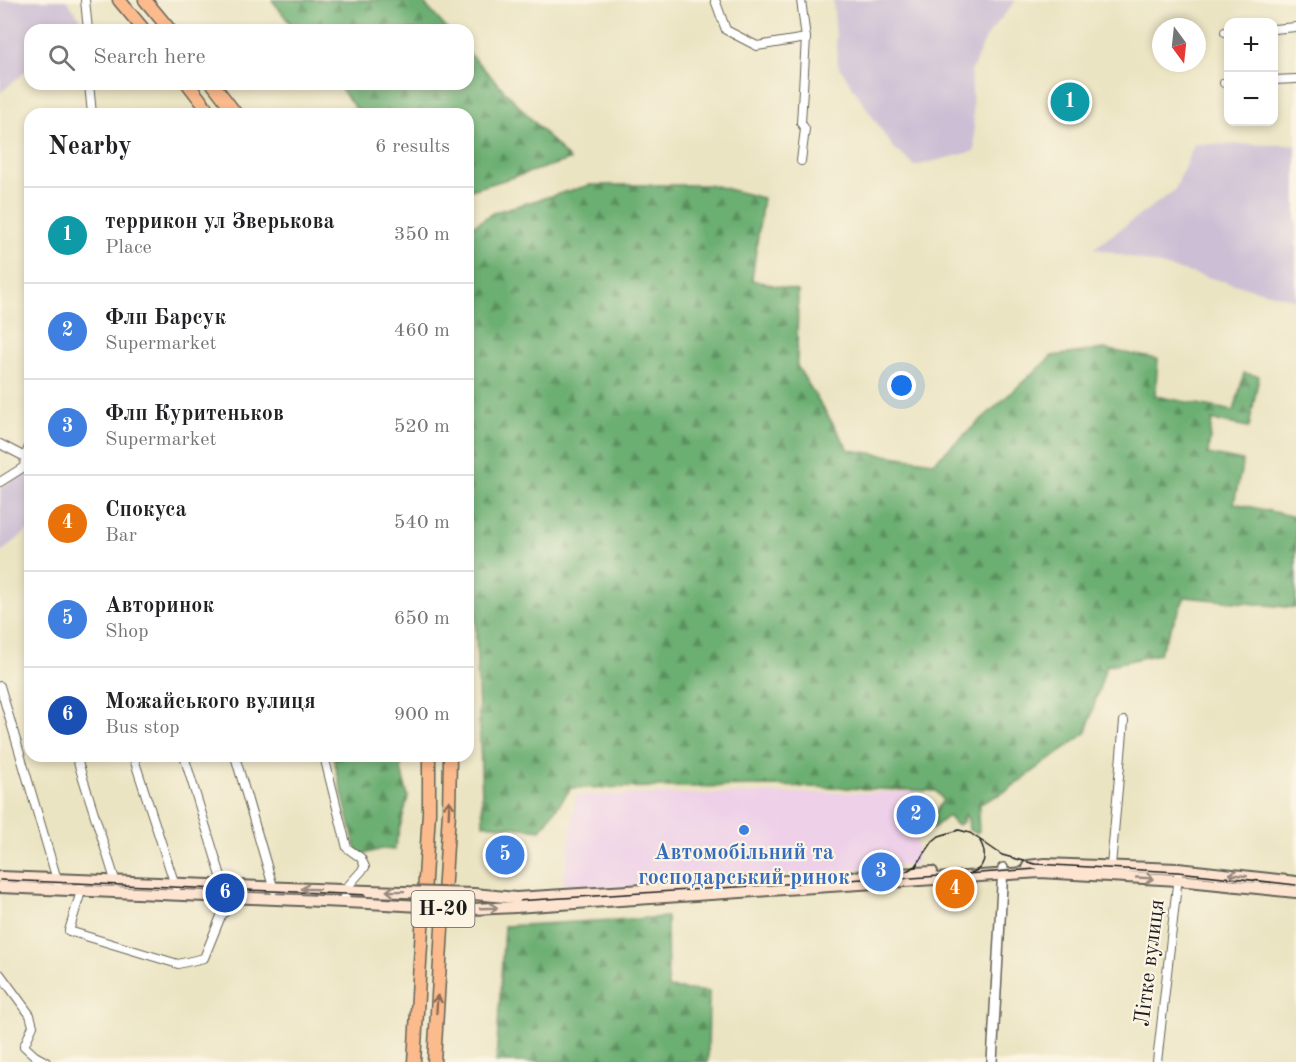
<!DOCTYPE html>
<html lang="en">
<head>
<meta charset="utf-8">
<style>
	:root { --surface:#fff; --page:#f2f2f2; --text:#202124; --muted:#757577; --line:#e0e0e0; --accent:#db2777 }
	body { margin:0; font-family:"Old Standard TT",serif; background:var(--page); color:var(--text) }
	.controls { position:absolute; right:18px; top:18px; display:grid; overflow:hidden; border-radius:12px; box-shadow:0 3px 9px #0003 }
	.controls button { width:54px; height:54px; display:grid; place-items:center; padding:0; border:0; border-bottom:2px solid var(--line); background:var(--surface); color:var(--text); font:30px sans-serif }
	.compass { position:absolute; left:1152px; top:18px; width:54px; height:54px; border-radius:50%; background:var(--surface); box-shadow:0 3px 9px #0003; rotate:165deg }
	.you { position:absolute; left:902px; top:386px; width:21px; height:21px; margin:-15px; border:4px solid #fff; border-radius:50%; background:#1a73e8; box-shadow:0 0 0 9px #1a73e833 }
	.badge { display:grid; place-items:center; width:39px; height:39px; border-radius:50%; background:var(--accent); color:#fff; font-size:20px; font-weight:700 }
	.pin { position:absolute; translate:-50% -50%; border:3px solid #fff; box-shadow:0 2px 6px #0006 }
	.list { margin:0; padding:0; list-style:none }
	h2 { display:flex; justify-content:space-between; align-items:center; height:78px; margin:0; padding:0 24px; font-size:26px }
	h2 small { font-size:20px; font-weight:400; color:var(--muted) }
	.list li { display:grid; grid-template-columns:39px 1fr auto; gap:18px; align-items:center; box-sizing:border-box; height:96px; padding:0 24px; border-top:2px solid var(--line) }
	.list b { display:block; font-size:22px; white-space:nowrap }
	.list p { margin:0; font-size:20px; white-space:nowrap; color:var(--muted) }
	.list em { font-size:20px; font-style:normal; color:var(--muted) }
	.icon { flex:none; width:33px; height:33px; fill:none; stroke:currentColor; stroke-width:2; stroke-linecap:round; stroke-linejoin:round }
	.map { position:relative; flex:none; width:1296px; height:1062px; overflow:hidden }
	.search { position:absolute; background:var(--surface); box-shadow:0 3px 9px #0003; left:24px; top:24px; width:450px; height:66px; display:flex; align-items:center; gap:15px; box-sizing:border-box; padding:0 21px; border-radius:18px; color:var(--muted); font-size:22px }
	.panel { position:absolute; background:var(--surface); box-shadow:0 3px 9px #0003; left:24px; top:108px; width:450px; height:654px; border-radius:18px }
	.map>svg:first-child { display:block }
	.built { fill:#eed0e8 }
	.industrial { fill:#ccbed4 }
	.forest { fill:url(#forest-firs); stroke:#446647; stroke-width:1.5 }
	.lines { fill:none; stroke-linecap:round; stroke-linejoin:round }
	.minor-casing { stroke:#646256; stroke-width:10 }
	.tertiary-casing { stroke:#646256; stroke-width:12 }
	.secondary-casing { stroke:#646256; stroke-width:14 }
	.primary-casing { stroke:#646256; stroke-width:15 }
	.minor { stroke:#fff; stroke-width:8 }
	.tertiary { stroke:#fff; stroke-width:9 }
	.secondary { stroke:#fde4d1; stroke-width:10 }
	.primary { stroke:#fbbb8d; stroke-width:12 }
	.tram { stroke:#1c1c1c; stroke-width:1.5 }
	.secondary-bridge-casing { stroke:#646256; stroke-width:14; stroke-linecap:butt }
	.secondary-bridge { stroke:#fde4d1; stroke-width:10 }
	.oneway { stroke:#8c6c54 }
	.oneway2 { stroke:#988a80 }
	.shop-dot { fill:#3f7fe0; stroke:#fcf5e5; stroke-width:2 }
	.labels { text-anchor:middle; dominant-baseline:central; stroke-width:4.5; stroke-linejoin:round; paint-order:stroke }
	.shield { fill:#fcf5e5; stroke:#5f5d58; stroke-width:1.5 }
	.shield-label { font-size:21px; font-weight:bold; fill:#1c1c1c }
	.shop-label { font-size:22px; font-weight:bold; fill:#366cbe; stroke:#fcf5e5 }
	.street-label { font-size:22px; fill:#1c1c1c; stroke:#fcf5e5 }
</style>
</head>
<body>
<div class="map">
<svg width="1296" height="1062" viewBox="0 0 1296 1062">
	<defs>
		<pattern id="forest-firs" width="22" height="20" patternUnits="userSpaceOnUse" patternTransform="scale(1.5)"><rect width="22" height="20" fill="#6caf72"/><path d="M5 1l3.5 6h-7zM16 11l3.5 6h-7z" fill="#588e5d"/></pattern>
	</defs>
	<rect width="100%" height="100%" fill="#fcf5e5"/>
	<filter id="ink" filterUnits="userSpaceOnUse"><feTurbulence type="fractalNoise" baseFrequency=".0167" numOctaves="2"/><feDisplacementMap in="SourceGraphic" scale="12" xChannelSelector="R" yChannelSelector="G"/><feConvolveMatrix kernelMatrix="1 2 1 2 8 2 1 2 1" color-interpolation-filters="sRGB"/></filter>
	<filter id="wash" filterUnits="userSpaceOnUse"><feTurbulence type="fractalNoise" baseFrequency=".008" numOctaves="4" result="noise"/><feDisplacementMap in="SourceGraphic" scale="24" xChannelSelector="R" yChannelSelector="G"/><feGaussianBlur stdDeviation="1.35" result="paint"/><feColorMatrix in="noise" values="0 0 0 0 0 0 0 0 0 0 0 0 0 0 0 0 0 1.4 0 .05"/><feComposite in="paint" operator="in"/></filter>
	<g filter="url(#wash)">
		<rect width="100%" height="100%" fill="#ebe4c2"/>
		<polygon class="built" points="920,792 916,865 562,892 576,795"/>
		<g class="industrial">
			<polygon points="0,0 66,0 83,22 74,30 30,30 30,68 0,93"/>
			<polygon points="833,0 1016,0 986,37 971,72 975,151 915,166 892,146 838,65"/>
			<polygon points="1194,144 1296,145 1296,300 1094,248 1175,190"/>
			<polygon points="30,469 30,529 0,553 0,488"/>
		</g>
		<g class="forest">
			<polygon points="272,0 421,0 448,30 295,30"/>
			<polygon points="468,52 570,160 468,191 468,114 360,114 337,84 468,84"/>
			<polygon points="590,185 712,185 763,198 752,280 798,291 797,366 849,450 934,462 1052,356 1104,349 1158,359 1155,396 1234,411 1244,373 1259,376 1249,427 1212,420 1208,454 1243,461 1234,503 1296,517 1296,608 1185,597 1159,654 1106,666 1086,733 1006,791 980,804 978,815 979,831 976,833 969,830 968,819 965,815 963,822 959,825 955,824 948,816 932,829 929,827 929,823 943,800 936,791 776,786 571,788 541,830 483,824 474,578 468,552 468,229 495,212"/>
			<polygon points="333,756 401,756 401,769 408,797 394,850 382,849 360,855 355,845"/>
			<polygon points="667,917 668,988 709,992 708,1062 496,1062 504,926"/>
		</g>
	</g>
	<g filter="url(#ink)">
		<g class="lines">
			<defs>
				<g id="minor">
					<polyline points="85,0 88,30"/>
					<polyline points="715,0 726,30 757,46 806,38"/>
					<polyline points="801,0 806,38 801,123 805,129 801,161"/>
					<polyline points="1274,29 1296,27"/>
					<polyline points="1225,32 1228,32"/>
					<polyline points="1274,80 1296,79"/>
					<polyline points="1224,83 1228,83"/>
					<polyline points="89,84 92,114"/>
					<polyline points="0,444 25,457 30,444"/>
					<polyline points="0,482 24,467 25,457"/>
					<polyline points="0,686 58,883"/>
					<polyline points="76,756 116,883"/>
					<polyline points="133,756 176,888"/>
					<polyline points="184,756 225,889"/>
					<polyline points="235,756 274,890"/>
					<polyline points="324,756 347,848 361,858 365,867 349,885 348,891 341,902"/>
					<polyline points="1111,866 1124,721"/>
					<polyline points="82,888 69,931 178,964 204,958 221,916 240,897"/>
					<polyline points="0,974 30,1015 33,1026 24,1046 35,1056 46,1062"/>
					<polyline points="1157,1062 1178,876"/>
				</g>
				<polyline id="tertiary" points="992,1062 1003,868"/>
				<g id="secondary">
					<polyline points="1028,866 1045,864 1178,869 1296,882"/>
					<polyline points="0,877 368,891"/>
					<polyline points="0,887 368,903"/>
					<polyline points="516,898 932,872"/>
					<polyline points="515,907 1040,872 1178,880 1296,892"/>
				</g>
				<g id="primary">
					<polyline points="119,0 144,30"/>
					<polyline points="145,0 170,30"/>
					<polyline points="188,84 211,114"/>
					<polyline points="213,84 236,114"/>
					<polyline points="414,1062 429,812 429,756"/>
					<polyline points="434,1062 449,812 450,756"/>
				</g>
			</defs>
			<use href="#minor" class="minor-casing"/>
			<use href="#tertiary" class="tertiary-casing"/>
			<use href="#secondary" class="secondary-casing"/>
			<use href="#primary" class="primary-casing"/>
			<use href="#minor" class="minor"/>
			<use href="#tertiary" class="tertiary"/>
			<use href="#secondary" class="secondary"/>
			<use href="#primary" class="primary"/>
			<g class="tram">
				<path d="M969,874c16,-5 19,-19 11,-33"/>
				<polyline points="898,879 1036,869"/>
				<polyline points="0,880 516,901 895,877 916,866 933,841 939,836 959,830 970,833 1002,855 1035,864 1178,872 1296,885"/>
			</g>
			<defs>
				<g id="secondary-bridge">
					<polyline points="368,891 474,894 516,898"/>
					<polyline points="368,903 473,909 515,907"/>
				</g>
			</defs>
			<use href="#secondary-bridge" class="secondary-bridge-casing"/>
			<use href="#secondary-bridge" class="secondary-bridge"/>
		</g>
		<defs><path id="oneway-shaft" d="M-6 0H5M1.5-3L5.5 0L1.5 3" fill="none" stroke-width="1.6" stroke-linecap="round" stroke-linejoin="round" transform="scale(1.5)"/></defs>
		<g class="oneway">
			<use href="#oneway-shaft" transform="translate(449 809) rotate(-88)"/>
			<use href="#oneway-shaft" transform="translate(437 1004) rotate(-86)"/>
		</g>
		<g class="oneway2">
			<use href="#oneway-shaft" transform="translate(1238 875) rotate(-173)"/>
			<use href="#oneway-shaft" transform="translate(1145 878) rotate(3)"/>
			<use href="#oneway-shaft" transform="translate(310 889) rotate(-178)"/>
			<use href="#oneway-shaft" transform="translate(395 891) rotate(-179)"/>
			<use href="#oneway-shaft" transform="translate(489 908) rotate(-2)"/>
		</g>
	</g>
	<circle class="shop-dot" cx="744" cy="830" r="6"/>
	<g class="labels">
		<rect class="shield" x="411.5" y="891" width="63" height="36" rx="4.5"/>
		<g class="shield-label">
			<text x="443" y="909">Н-20</text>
		</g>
		<g class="shop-label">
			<text x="744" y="853">Автомобільний та<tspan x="744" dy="25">господарський ринок</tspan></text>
		</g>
		<g class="street-label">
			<text transform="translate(1150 963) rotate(-83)">Літке вулиця</text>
		</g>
	</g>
</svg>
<div class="controls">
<button>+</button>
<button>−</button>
</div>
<svg class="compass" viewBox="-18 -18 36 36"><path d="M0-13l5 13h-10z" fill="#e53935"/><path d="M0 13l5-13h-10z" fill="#757577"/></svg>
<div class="you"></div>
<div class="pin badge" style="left:1070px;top:102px;background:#0f9aa8">1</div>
<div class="pin badge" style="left:916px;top:815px;background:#3f7fe0">2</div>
<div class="pin badge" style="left:881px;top:872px;background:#3f7fe0">3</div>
<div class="pin badge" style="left:955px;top:889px;background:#e8710a">4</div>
<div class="pin badge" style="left:505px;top:855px;background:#3f7fe0">5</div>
<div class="pin badge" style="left:225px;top:893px;background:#1a4fb4">6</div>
<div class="search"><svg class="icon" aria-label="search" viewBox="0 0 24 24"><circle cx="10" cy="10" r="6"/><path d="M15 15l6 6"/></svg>Search here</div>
<section class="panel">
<h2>Nearby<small>6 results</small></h2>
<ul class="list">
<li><span class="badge" style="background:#0f9aa8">1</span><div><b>террикон ул Зверькова</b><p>Place</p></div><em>350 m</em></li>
<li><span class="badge" style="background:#3f7fe0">2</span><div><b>Флп Барсук</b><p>Supermarket</p></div><em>460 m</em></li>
<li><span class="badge" style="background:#3f7fe0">3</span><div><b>Флп Куритеньков</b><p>Supermarket</p></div><em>520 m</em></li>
<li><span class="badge" style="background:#e8710a">4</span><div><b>Спокуса</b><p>Bar</p></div><em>540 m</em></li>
<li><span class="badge" style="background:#3f7fe0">5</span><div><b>Авторинок</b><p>Shop</p></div><em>650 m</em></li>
<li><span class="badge" style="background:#1a4fb4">6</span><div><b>Можайського вулиця</b><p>Bus stop</p></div><em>900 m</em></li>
</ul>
</section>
</div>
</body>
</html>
